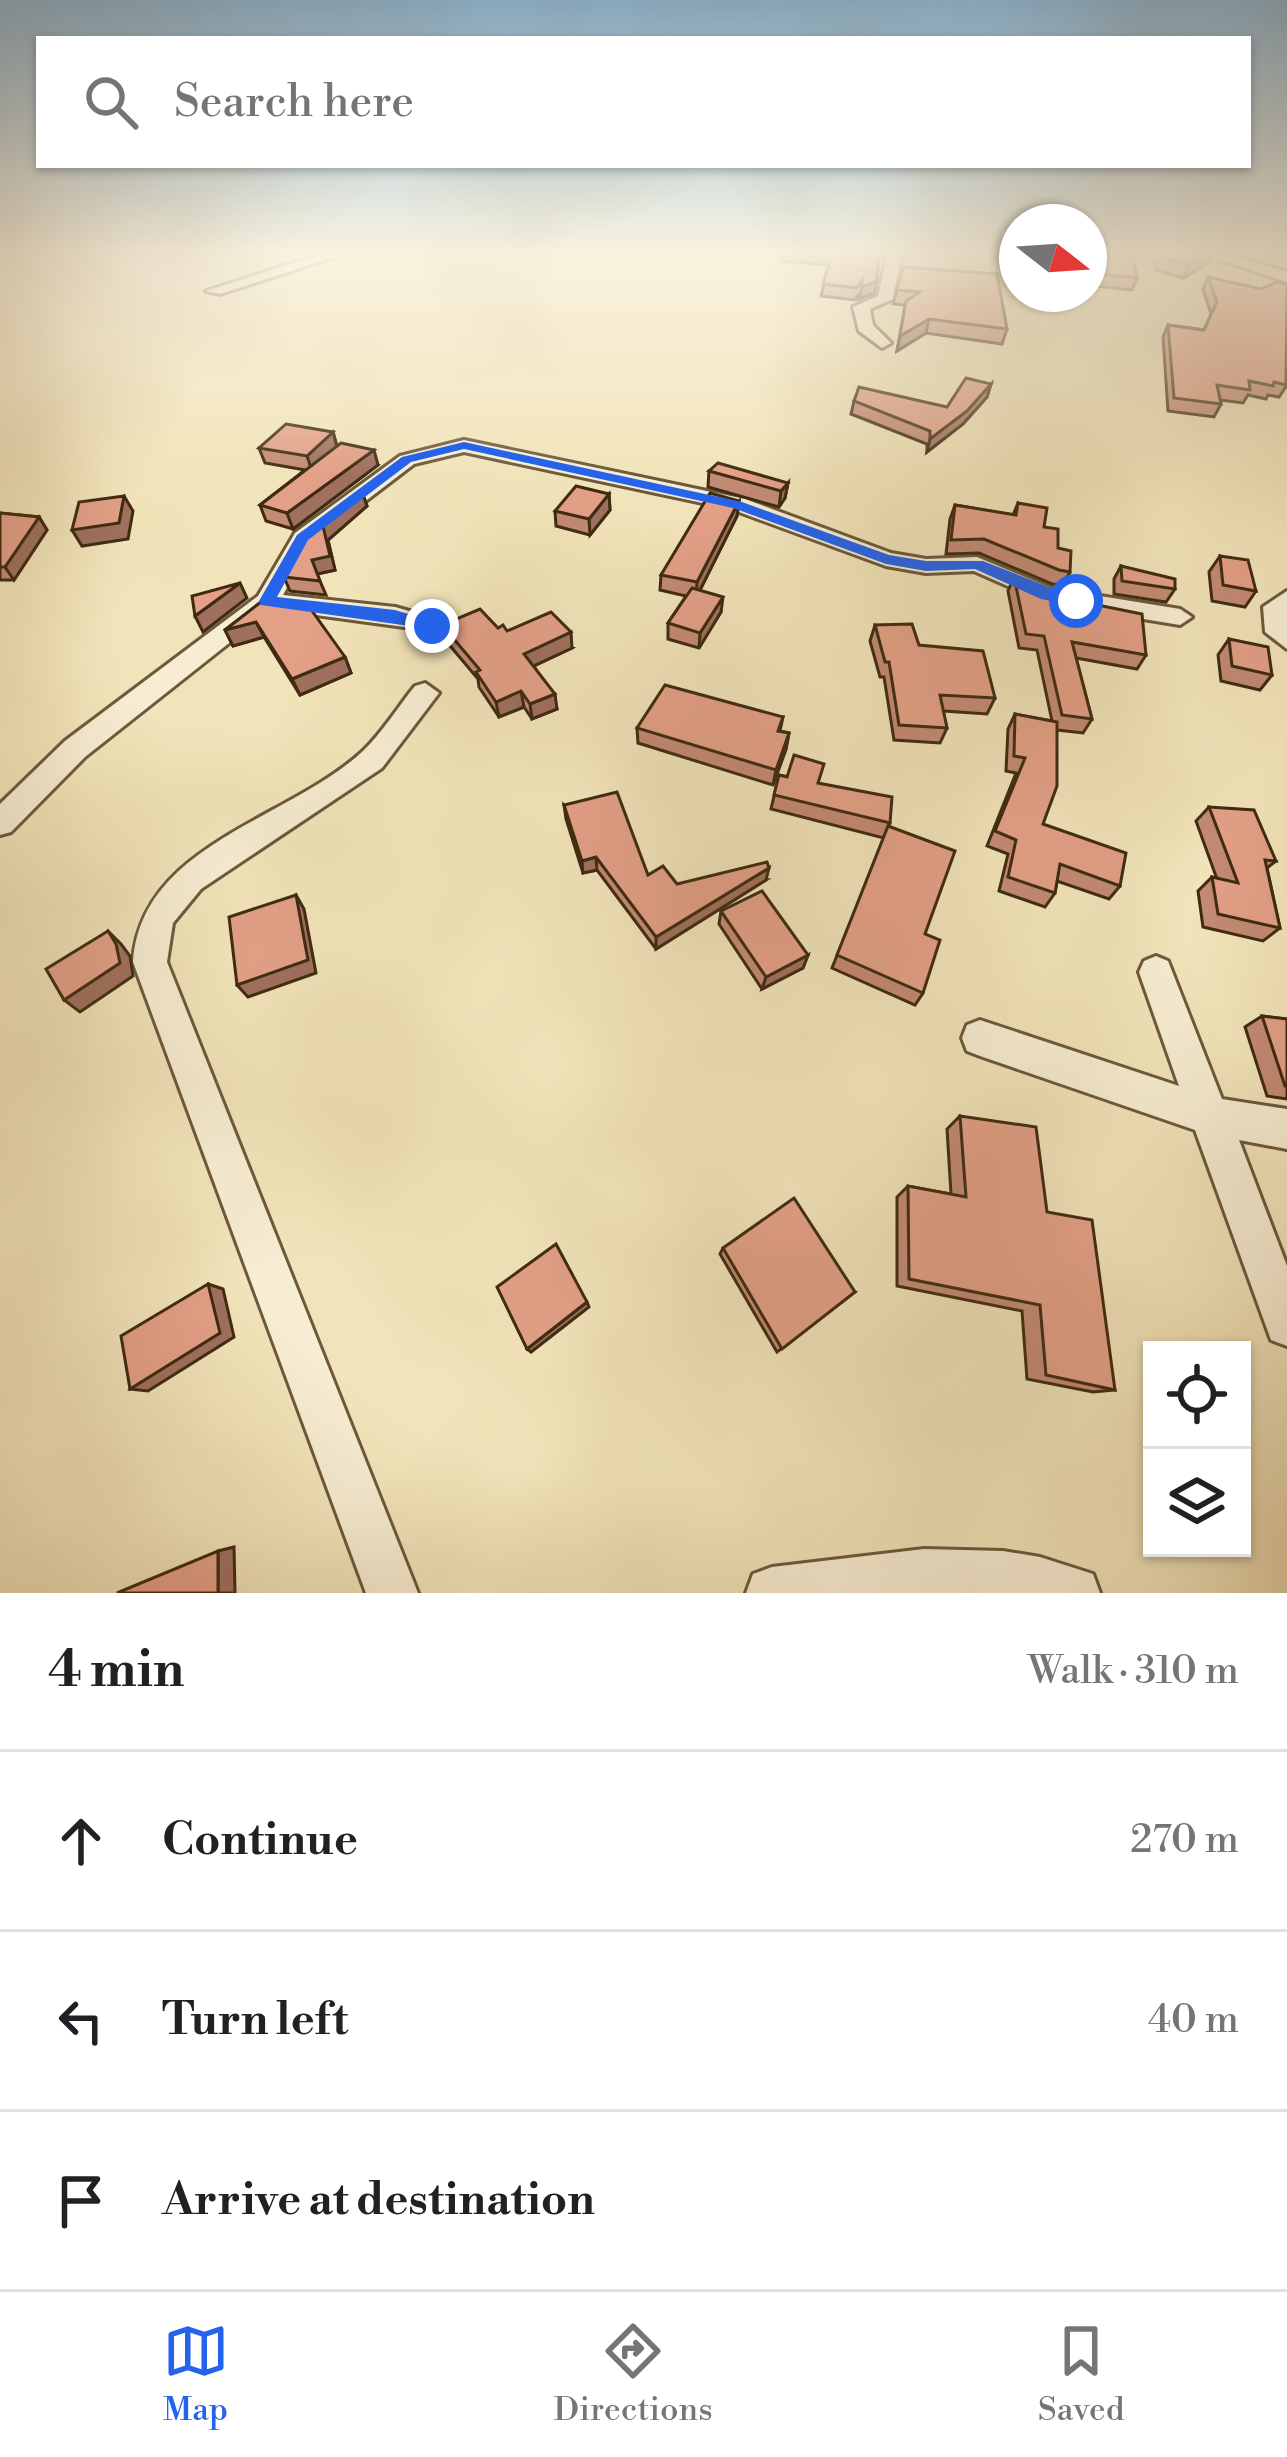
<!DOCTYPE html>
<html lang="en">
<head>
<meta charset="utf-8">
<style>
	:root { --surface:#fff; --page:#f2f2f2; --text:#202124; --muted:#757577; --line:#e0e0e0; --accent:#2563eb }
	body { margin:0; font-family:"Libre Bodoni",serif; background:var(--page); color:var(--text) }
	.controls { position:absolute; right:36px; bottom:36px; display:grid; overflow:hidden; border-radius:0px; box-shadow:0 3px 9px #0004 }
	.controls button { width:108px; height:108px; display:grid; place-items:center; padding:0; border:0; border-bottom:3px solid var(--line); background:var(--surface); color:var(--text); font:60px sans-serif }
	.compass { position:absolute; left:999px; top:204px; width:108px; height:108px; border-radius:50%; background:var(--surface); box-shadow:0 3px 9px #0004; rotate:107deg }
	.stop { position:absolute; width:36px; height:36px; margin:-27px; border:9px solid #2563eb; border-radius:50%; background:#fff }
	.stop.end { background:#2563eb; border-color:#fff; box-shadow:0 3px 12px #0008 }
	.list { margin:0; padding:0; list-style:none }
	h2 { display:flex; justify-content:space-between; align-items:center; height:156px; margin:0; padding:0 48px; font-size:51px }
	h2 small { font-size:39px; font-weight:400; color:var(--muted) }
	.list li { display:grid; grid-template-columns:78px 1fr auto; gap:36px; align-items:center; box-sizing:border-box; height:180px; padding:0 48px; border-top:3px solid var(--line) }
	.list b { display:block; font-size:45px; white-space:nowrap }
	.list em { font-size:39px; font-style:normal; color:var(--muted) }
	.icon { flex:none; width:66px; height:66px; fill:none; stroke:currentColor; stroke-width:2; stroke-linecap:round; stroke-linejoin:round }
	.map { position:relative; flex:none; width:1287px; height:1593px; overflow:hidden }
	.search { position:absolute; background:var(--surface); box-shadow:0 3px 9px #0004; left:36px; right:36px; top:36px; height:132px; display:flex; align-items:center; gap:30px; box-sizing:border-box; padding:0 42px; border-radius:0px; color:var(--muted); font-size:45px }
	.sheet { height:696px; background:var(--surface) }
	nav { display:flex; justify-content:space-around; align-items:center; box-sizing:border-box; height:168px; border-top:3px solid var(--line); background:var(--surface); font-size:33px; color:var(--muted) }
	nav a { display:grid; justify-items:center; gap:6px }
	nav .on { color:var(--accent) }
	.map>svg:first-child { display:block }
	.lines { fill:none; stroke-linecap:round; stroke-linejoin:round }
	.street-casing { stroke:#6c593b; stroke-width:6 }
	.street { fill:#f7edd2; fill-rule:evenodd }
	.wall { fill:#c38a74; stroke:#3f2b11; stroke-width:3 }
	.shaded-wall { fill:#9f705e; stroke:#3f2b11; stroke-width:3 }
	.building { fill:#e3a087; stroke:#3f2b11; stroke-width:3 }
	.route { fill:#2563eb }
</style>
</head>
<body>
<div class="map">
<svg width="1287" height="1593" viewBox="0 0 1287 1593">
	<rect width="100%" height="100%" fill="#f2e4ba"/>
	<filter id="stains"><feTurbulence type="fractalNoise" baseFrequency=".00167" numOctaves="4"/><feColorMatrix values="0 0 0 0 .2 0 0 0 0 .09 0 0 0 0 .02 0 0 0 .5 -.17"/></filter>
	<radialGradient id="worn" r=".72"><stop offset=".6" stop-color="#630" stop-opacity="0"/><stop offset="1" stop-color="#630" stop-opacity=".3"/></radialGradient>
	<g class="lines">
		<defs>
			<g id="street">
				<polygon points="324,253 347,253 220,294 206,291"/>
				<polygon points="888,253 902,253 893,299 870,309 873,325 891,343 882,348 859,331 853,307 878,296"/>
				<polygon points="1200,253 1224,253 1287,272 1287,282"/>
				<polygon points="464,440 745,499 891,553 926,559 977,557 1051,588 1180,609 1192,617 1180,625 1046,603 974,571 926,573 886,566 731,509 464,452 414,464 312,542 283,595 395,607 441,620 445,626 441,632 272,609 85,757 11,832 0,835 0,804 65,741 258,596 295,533 400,456"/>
				<polygon points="1287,591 1287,649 1265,632 1263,607"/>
				<path d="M425,683l14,10 -57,75 -181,121 -28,34 -6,39 251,631h-52l-233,-631c8,-118 156,-142 230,-211 19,-18 35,-44 52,-65z"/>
				<polygon points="1156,956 1168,961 1222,1099 1287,1109 1287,1149 1239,1140 1287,1266 1287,1346 1271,1340 1195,1130 980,1056 967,1051 962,1038 967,1025 980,1020 1179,1086 1139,972 1144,961"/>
				<polygon points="924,1549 1003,1551 1040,1557 1093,1574 1100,1593 746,1593 753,1574 772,1567"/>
			</g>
		</defs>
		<use href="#street" class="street-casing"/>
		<use href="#street" class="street"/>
	</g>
	<g class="wall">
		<polygon points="781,253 879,253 874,293 859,299 860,292 855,300 821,296 829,265 781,261"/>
		<polygon points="1091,253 1132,253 1137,278 1132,290 1095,286"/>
		<polygon points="1150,253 1213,253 1210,261 1184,278 1156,270"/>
		<polygon points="904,267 1007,329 1002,344 926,333 897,351 905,305 893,304"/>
		<polygon points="1208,277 1287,385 1279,397 1268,395 1266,399 1248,395 1243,403 1220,400 1221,404 1214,417 1168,411 1163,337 1168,325 1204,330 1211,314 1203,289"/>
		<polygon points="991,384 987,397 963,424 927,452 927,444 851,414 854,401 947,407"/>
		<polygon points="333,432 337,446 378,465 293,529 266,521 260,505 305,470 265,463 259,448"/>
		<polygon points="709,471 788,483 785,498 779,507 708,487"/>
		<polygon points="362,492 367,506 328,540 335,570 317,574 326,595 290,591 284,577"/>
		<polygon points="609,494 610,510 590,535 556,526 555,511"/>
		<polygon points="739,501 737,516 700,590 721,612 699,648 668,639 668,623 686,596 660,590 661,575"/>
		<polygon points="1018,503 1044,527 1058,548 1070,572 1063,585 1052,584 979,553 946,554 950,519 955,505 1013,515"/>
		<polygon points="0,513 39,517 47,530 14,580 0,580"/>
		<polygon points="1220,556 1256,591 1245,607 1212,601 1209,572"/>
		<polygon points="1121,566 1175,589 1166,602 1114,594 1114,579"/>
		<polygon points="1014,577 1146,655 1137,669 1076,658 1092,719 1083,733 1057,730 1043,824 1120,886 1109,899 1057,881 1055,893 1045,907 999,891 1008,854 987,846 1016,773 1006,771 1008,729 1015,714 1052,721 1037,650 1019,648 1008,591"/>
		<polygon points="266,598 345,657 351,673 300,695 264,637 233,646 225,630"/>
		<polygon points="442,625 498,628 572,648 534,666 557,709 532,719 524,707 499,717 479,687 478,679 446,641"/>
		<polygon points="875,625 919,645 995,698 987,714 943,711 947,728 940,743 894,740 884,677 880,677 870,641"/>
		<polygon points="1229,639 1272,675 1260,690 1221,681 1218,655"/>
		<polygon points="783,717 780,731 789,733 786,749 773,785 638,743 637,728"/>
		<polygon points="779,775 819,783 890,823 888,826 925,934 923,993 915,1005 832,968 884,838 771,809"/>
		<polygon points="564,805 648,875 677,884 766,880 656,949 597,870 583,873 566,819"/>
		<polygon points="1209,807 1276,861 1267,868 1280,928 1263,941 1203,927 1198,891 1212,877 1217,879 1196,821"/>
		<polygon points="721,911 808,955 803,968 762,989 719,924"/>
		<polygon points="1262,1016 1287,1019 1287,1099 1267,1096 1245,1027"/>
		<polygon points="960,1116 1047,1212 1115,1390 1093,1392 1027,1379 1022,1311 897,1286 897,1197 908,1186 951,1194 947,1129"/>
		<polygon points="723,1248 855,1292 777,1352 720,1254"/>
	</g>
	<g class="shaded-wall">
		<polygon points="1208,253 1213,253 1210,261 1184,278 1189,265"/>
		<polygon points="877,281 874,293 859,299 862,287"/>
		<polygon points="929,319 926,333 897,351 900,336"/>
		<polygon points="991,384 987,397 963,424 927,452 930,439"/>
		<polygon points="333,432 337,447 312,471 307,456"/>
		<polygon points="374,450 378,465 293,529 287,513"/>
		<polygon points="788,483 785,498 779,507 781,491"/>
		<polygon points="362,492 367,506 328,540 335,570 317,574 312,560 323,526"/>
		<polygon points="609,494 610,510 590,535 589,519"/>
		<polygon points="124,496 133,511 128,539 82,546 72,530"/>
		<polygon points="739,501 737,516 696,598 697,582"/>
		<polygon points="39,517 47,530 14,580 5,567"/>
		<polygon points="240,583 247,598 203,632 195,616"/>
		<polygon points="723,597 721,612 699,648 700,633"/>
		<polygon points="256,622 264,637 233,646 225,630"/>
		<polygon points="571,632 572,648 527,669 524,654"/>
		<polygon points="345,657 351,673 300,695 292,679"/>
		<polygon points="521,691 524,707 499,717 496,702"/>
		<polygon points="555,694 557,709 532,719 530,704"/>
		<polygon points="789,733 786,749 773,785 776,770"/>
		<polygon points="596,857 597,870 583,873 582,861"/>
		<polygon points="769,868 766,880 656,949 656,937"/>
		<polygon points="296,895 304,909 316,973 248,997 237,985"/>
		<polygon points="108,931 121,944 130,956 133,976 80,1012 64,1000"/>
		<polygon points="808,955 803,968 762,989 766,977"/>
		<polygon points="208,1284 223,1289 234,1337 148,1391 130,1389"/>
		<polygon points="587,1302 589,1307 531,1352 527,1349"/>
		<polygon points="234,1547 235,1593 218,1593 218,1551"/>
	</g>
	<g class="building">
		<polygon points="828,253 879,253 877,281 862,287 862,280 857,288 823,284 832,254"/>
		<polygon points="1097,253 1132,253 1137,278 1100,274"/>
		<polygon points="1160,253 1208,253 1189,265 1161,257"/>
		<polygon points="904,267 997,274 1007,329 929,319 900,336 906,301 920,292 896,290"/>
		<polygon points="1208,277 1261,289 1277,282 1287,285 1286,385 1274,382 1273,386 1249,381 1250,390 1217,385 1221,404 1174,398 1168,325 1204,330 1217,302"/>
		<polygon points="966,378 991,384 967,411 930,439 930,431 854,401 859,387 947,407"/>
		<polygon points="286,424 333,432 307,456 259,448"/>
		<polygon points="341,443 374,450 287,513 260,505"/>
		<polygon points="718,463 788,483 781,491 709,471"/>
		<polygon points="576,486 609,494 589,519 555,511"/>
		<polygon points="362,492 323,526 330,556 312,560 320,581 284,577 310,531"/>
		<polygon points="710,493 739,501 697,582 661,575"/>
		<polygon points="124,496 119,523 72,530 79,502"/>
		<polygon points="1018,503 1047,508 1044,527 1058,529 1058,548 1071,551 1070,572 1059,570 984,539 951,540 955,505 1016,515"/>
		<polygon points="0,513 39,517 5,567 0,567"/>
		<polygon points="1220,556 1248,560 1256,591 1223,585"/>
		<polygon points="1121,566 1175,579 1175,589 1122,581"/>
		<polygon points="1014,577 1068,599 1142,614 1146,655 1072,642 1092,719 1062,715 1044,636 1026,634"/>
		<polygon points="240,583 195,616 192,596"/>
		<polygon points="692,588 723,597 700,633 668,623"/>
		<polygon points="266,598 307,604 345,657 292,679 256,622 225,630"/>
		<polygon points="480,609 498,628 503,625 507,631 551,612 571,632 524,654 555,694 530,704 521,691 496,702 476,672 480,670 442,625"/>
		<polygon points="912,624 919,645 983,651 995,698 940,695 947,728 899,725 889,662 885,662 875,625"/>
		<polygon points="1229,639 1268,647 1272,675 1232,666"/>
		<polygon points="665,685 783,717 778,731 789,733 776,770 637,728"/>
		<polygon points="1015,714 1057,722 1057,786 1043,824 1126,853 1120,886 1060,864 1055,893 1008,877 1016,840 995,831 1025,758 1014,756"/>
		<polygon points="794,755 824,764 818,783 892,797 890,823 774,795 779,775 787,777"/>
		<polygon points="617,792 648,875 663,866 677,884 767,862 769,868 656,937 596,857 582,861 564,805"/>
		<polygon points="1209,807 1254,810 1276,861 1265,860 1280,928 1218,914 1212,877 1238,883"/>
		<polygon points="888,826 955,851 925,934 940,940 923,993 837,955"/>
		<polygon points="762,891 808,955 766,977 721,911"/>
		<polygon points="296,895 308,960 237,985 229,917"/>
		<polygon points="108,931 116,944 120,963 64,1000 46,969"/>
		<polygon points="1262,1016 1287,1019 1287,1086 1285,1086"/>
		<polygon points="960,1116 1036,1127 1047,1212 1092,1220 1115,1390 1046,1375 1040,1305 909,1279 908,1186 966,1197"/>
		<polygon points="794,1198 855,1292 782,1349 723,1248"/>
		<polygon points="556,1244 587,1302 527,1349 497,1287"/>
		<polygon points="208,1284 220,1333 130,1389 121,1336"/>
		<polygon points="218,1551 218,1593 117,1593"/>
	</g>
	<linearGradient id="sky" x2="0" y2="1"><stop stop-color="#8bb7d6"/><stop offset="0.53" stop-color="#f9f3e0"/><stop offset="1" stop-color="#f9f3e0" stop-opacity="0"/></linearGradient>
	<rect width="1287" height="476" fill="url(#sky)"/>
	<polygon class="route" points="464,442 742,502 889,555 926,561 983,561 1084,601 1076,606 1041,599 975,569 926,571 886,564 733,508 464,449 411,462 308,540 277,597 395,610 438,623 438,630 261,605 259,601 297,535 402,457"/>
	<rect width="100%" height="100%" filter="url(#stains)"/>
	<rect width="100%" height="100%" fill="url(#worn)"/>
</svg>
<div class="controls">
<button><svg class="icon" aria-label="locate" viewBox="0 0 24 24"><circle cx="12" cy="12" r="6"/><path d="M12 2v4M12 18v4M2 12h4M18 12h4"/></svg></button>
<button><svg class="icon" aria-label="layers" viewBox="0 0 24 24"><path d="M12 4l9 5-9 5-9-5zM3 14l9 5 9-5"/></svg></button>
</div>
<svg class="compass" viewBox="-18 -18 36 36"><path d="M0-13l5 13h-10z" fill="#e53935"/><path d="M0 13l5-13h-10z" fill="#757577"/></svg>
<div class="stop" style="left:1076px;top:601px"></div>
<div class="stop end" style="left:432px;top:626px"></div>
<div class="search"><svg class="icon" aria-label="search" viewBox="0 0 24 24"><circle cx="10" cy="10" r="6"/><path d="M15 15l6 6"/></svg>Search here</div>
</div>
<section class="sheet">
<h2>4 min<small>Walk · 310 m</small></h2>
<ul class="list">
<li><svg class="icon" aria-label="ahead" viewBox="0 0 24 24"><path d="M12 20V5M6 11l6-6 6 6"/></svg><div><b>Continue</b></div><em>270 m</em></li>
<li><svg class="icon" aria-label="left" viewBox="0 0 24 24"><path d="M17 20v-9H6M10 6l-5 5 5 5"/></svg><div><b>Turn left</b></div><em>40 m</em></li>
<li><svg class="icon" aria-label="arrive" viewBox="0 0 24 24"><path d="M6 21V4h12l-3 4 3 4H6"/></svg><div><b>Arrive at destination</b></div></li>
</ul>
</section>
<nav>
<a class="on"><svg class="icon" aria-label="map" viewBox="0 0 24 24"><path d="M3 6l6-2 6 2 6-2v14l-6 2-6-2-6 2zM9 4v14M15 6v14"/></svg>Map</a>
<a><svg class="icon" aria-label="directions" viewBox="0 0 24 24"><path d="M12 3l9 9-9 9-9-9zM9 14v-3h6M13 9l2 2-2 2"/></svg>Directions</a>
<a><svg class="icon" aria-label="saved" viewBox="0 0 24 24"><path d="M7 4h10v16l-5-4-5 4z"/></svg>Saved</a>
</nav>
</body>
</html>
